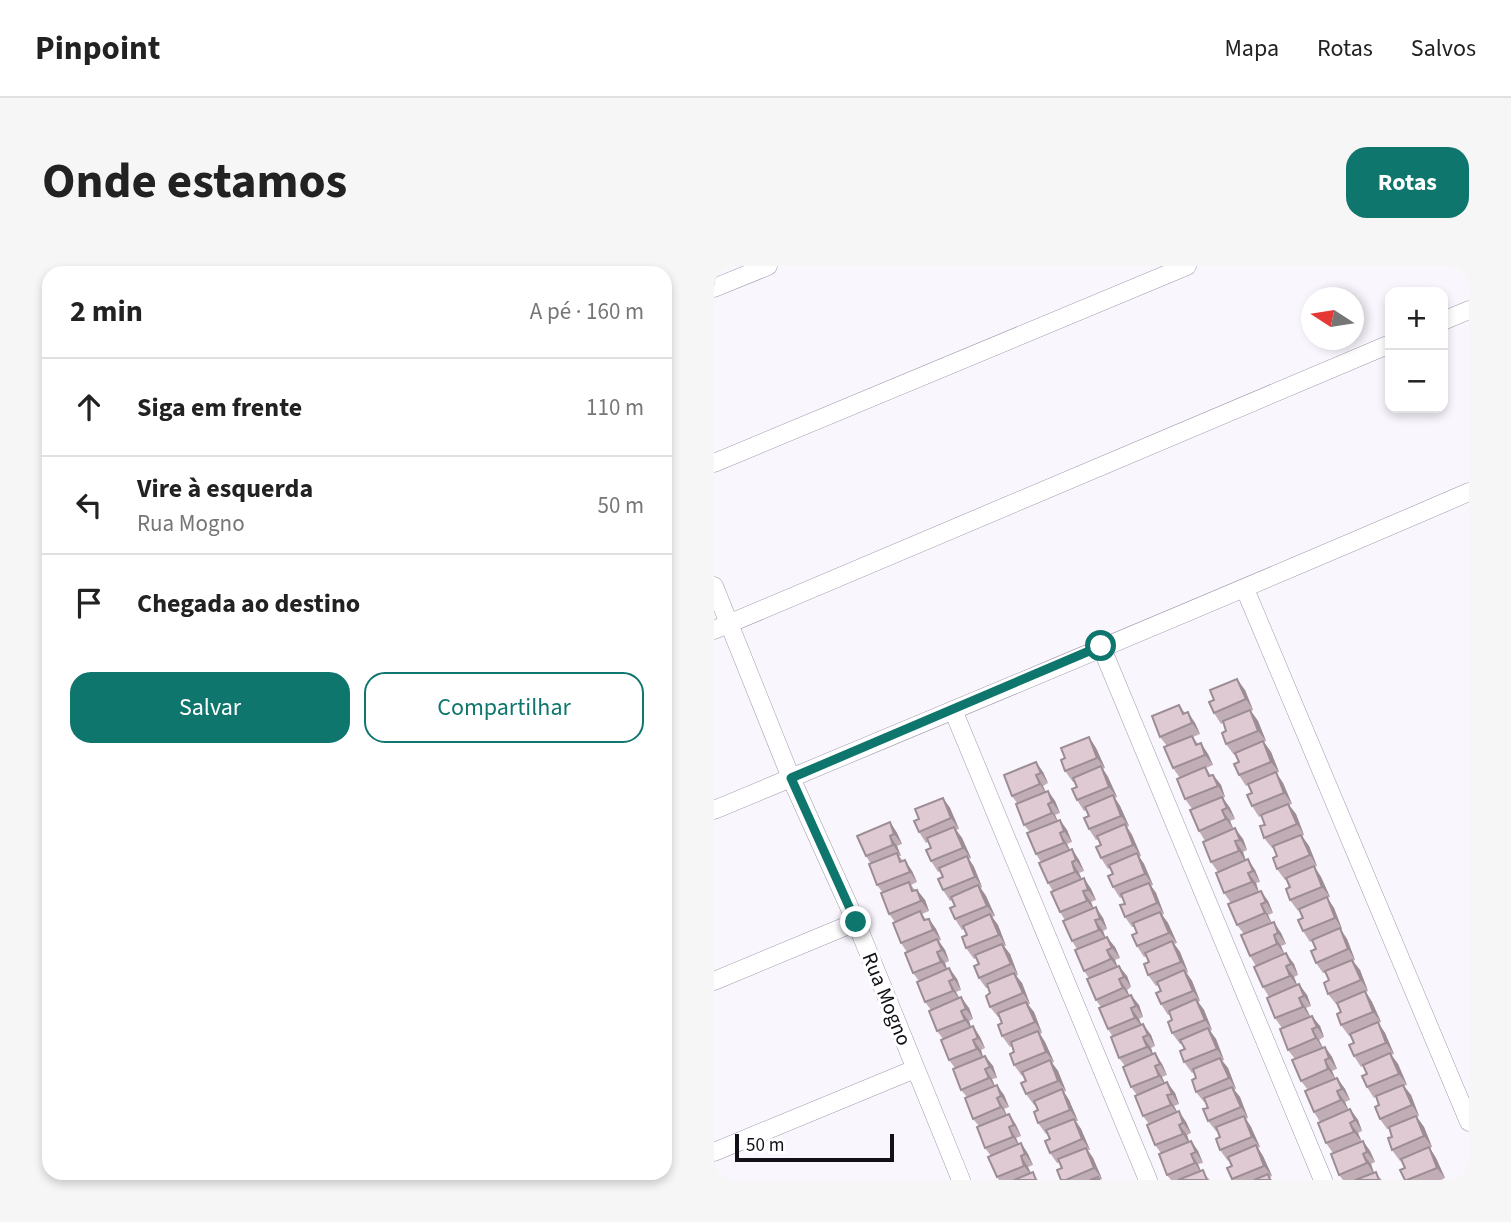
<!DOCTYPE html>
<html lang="pt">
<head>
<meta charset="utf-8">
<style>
	:root { --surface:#fff; --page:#f6f6f6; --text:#222; --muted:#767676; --line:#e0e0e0; --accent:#0f766e }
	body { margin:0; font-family:"Source Sans 3",sans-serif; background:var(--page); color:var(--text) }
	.controls { position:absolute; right:21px; top:21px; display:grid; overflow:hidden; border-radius:14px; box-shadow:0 4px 10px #0003 }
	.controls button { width:63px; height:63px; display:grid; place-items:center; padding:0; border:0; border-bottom:2px solid var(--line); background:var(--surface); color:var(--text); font:35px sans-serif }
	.compass { position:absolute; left:587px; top:21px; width:63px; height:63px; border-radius:50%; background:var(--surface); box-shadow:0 4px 10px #0003; rotate:282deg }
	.scale { position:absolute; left:21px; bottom:18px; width:159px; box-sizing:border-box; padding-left:7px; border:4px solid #131017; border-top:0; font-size:19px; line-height:24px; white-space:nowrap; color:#131017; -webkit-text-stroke:5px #fff; paint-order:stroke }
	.stop { position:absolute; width:21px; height:21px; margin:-16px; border:5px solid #0f766e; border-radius:50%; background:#fff }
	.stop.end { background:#0f766e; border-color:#fff; box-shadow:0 2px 7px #0008 }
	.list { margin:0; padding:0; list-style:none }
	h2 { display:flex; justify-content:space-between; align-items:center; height:91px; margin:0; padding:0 28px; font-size:30px }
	h2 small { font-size:23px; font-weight:400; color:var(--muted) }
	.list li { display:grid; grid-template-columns:46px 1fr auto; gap:21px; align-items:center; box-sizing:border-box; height:98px; padding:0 28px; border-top:2px solid var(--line) }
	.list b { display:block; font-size:26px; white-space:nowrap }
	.list p { margin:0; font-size:23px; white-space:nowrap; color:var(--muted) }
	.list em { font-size:23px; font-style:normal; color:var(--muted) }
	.actions { display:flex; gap:14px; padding:21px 28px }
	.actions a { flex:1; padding:16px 0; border:2px solid var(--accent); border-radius:21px; text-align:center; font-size:24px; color:var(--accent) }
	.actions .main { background:var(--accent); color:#fff }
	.icon { flex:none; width:38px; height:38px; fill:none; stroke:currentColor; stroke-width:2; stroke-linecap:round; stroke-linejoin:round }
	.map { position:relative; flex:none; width:755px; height:914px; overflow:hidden; border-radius:21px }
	header { display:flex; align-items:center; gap:42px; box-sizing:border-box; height:98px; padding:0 35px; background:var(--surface); border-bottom:2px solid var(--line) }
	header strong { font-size:33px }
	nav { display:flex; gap:38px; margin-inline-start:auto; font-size:24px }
	.intro { display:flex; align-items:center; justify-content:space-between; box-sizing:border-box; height:168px; padding:0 42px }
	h1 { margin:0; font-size:49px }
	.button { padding:18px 32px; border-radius:21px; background:var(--accent); color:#fff; font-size:24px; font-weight:700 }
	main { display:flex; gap:42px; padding:0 42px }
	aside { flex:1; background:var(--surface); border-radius:21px; box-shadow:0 4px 10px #0003 }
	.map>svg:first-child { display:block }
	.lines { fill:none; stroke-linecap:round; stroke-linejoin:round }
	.minor-casing { stroke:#a099ac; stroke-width:19 }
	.minor { stroke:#fff; stroke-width:18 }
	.wall { fill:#c0adb5 }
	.shaded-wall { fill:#9c8d94 }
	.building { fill:#dfc9d3; stroke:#9c8d94; stroke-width:2 }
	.route { stroke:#0f766e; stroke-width:9 }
	.labels { text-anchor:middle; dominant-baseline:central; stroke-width:6; stroke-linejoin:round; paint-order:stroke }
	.street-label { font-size:21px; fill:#131017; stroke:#fff }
</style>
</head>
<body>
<header>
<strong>Pinpoint</strong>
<nav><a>Mapa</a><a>Rotas</a><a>Salvos</a></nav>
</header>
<div class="intro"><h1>Onde estamos</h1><a class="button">Rotas</a></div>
<main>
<aside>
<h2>2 min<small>A pé · 160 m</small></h2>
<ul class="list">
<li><svg class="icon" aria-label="ahead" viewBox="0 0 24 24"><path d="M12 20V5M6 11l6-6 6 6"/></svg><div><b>Siga em frente</b></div><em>110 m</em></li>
<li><svg class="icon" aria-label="left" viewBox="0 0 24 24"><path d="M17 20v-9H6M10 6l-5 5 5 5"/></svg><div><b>Vire à esquerda</b><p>Rua Mogno</p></div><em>50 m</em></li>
<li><svg class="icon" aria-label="arrive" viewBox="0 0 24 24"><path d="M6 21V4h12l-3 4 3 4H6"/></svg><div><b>Chegada ao destino</b></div></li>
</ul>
<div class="actions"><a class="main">Salvar</a><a>Compartilhar</a></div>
</aside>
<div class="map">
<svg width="755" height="914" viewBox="0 0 755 914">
	<rect width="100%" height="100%" fill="#f9f6fe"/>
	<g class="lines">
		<defs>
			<g id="minor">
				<polyline points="0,22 54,0"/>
				<polyline points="729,55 755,44"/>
				<polyline points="0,197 473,0"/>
				<polyline points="0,320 77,512 142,656 247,914"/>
				<polyline points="531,323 755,856"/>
				<polyline points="0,364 676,78"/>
				<polyline points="387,380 609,914"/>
				<polyline points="239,444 434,914"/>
				<path d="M0,544c252,-105 505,-210 755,-318"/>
				<polyline points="0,715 142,656"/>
				<polyline points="0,886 201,803"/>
			</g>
		</defs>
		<use href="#minor" class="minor-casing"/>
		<use href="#minor" class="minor"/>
	</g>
	<g class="wall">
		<polygon points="531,424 539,444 537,445 544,455 552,475 550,476 557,486 565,506 562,507 569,517 578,538 575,539 582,548 590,569 588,570 595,580 603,600 601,601 607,611 616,631 613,632 620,642 628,663 626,664 633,673 641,694 639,695 646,704 654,725 652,726 658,736 667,756 664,757 671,767 680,788 677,789 684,798 693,819 690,820 697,829 705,850 703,851 710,861 718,881 716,882 722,892 731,912 727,914 691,914 691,902 688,894 686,895 678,884 678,871 675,863 673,863 666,853 665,839 662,831 660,832 653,821 653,808 649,800 647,801 640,790 640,777 637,769 635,770 627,759 627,746 624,738 622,738 614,728 615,714 611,707 609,707 602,697 602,683 598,675 596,676 589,665 589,652 585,644 584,645 576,634 576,621 573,613 571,614 563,603 563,590 560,582 558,582 550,572 551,559 547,550 545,551 538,540 538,527 535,519 532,520 525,509 525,496 522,488 520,489 512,478 512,465 509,457 507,458 500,447"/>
		<polygon points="465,439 471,447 481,457 486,468 479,471 484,478 494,488 499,499 492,502 497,510 499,509 507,519 511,531 509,532 516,542 521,553 516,555 519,563 529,573 533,584 529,586 532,594 541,604 546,616 542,617 545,626 554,635 559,647 554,649 558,657 567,667 572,678 567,680 570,688 580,698 584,709 580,711 583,719 593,729 597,740 592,742 596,750 606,760 610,771 605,774 609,781 611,781 618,791 623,803 618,805 621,813 623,812 631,823 636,834 631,836 634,844 636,843 644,854 648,865 644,867 647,875 649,875 656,885 661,896 657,898 660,906 668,914 629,914 625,909 619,887 612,877 606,856 600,846 594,824 587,815 581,793 574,784 568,762 561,752 555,731 549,721 542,700 536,690 530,668 523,659 517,637 510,627 504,606 497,596 491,575 485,565 479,544 471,533 466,512 459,502 453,480 446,471"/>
		<polygon points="375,471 382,482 391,502 389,503 394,511 403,531 401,532 406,540 415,560 413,561 418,569 427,590 425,591 430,598 439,619 437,620 442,627 450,648 448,649 454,657 463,677 460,678 466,686 474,706 473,707 478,715 486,735 484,736 490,744 498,764 496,765 502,773 510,794 508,795 514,802 522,823 520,824 526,831 534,852 532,853 537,861 546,881 544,882 549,890 558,910 556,911 558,914 519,914 518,913 518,900 516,894 514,895 506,884 506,871 504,865 502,865 494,855 494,842 492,836 490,836 482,826 482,812 480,806 478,807 470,796 471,783 468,777 466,778 458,767 458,754 456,748 454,749 447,738 447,725 444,719 442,720 434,709 435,696 432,690 430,691 423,680 423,667 420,661 418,661 411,651 411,638 408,631 406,632 399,621 399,608 396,602 394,603 387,592 387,579 384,573 382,574 375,563 375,550 372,544 370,545 363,534 363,521 361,515 359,516 351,505 351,492"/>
		<polygon points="329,506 334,517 329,520 332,526 334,525 341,535 346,547 341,549 344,555 346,554 353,564 358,576 353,578 356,584 358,583 365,594 370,605 365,607 368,613 370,612 377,623 382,634 377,636 379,642 389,652 393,663 389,665 391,671 401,681 406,692 401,694 403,701 413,710 417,721 413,724 415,730 425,739 429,751 425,753 427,759 437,769 441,780 437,782 439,788 448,798 453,809 448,811 451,817 461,827 465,838 460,840 463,846 472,856 477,867 473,869 475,875 477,875 484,885 489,897 484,898 487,905 496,914 457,914 453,909 447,887 441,879 435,858 429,850 423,829 417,821 411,800 405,792 399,771 394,763 387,741 382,734 375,712 370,705 363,683 358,675 351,654 346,646 339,625 334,617 327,596 322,588 316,566 310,559 303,537 298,530 290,509"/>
		<polygon points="229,532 236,542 245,563 242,564 248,572 257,592 255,593 260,601 268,621 267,622 272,630 281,650 278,651 284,659 292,680 290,680 296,688 304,709 302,710 308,717 316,738 314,739 320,746 328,767 326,768 331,776 340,796 338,797 344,805 352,825 350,826 355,834 364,855 362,855 367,863 376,884 374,884 379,892 388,913 386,914 347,914 348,902 346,896 343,897 336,887 336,873 334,867 332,868 324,857 324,844 322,838 320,839 312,828 312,815 310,809 308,810 300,799 300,786 298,780 296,781 288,770 288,757 286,751 284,751 276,741 276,727 274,722 272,722 265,712 265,698 262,692 260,693 252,682 253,669 250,663 248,664 241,653 241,640 238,634 236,635 229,624 229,611 226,605 224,606 217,595 217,582 214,576 212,577 205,566 205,553"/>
		<polygon points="176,556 183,567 188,578 183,580 187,590 185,590 198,605 203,616 197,619 201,624 203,624 211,634 215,645 208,648 212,654 215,653 222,663 227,674 225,675 231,684 235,695 231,697 233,703 235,702 243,713 247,724 242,726 245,732 255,742 259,753 255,755 257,761 259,760 266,771 271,782 267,784 269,791 271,790 279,800 283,812 278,813 281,820 290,829 295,841 290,843 293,849 295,848 302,859 307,870 302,872 305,878 307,877 314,888 319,899 314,901 317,907 324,914 285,914 283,911 277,890 271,882 265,860 259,853 253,831 247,824 241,802 235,794 229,773 223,765 217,744 211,736 205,715 199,707 193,686 187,677 181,656 175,648 169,627 163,619 157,598 152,590"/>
	</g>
	<g class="shaded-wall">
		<polygon points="523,413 531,424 539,444 532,433"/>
		<polygon points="536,444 544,455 552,475 544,465"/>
		<polygon points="474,446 481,457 486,468 478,457"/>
		<polygon points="375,471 382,482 391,502 383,492"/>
		<polygon points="549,475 557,486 565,506 557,496"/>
		<polygon points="487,477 494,488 499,499 491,489"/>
		<polygon points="322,496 329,506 334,517 327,507"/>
		<polygon points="387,500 394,511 403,531 395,521"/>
		<polygon points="562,506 569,517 578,538 570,527"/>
		<polygon points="322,509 329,520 333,529 326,518"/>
		<polygon points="499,509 507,519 511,531 504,520"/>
		<polygon points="334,525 341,535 346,547 338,536"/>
		<polygon points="399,529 406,540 415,560 407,550"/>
		<polygon points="508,531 516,542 521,553 513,542"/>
		<polygon points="229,532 236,542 245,563 237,552"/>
		<polygon points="334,538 341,549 345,558 338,547"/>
		<polygon points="574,538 582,548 590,569 583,558"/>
		<polygon points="508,544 516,555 520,564 512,553"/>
		<polygon points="346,554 353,564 358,576 350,565"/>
		<polygon points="176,556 183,567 188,578 180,568"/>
		<polygon points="411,558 418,569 427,590 419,579"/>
		<polygon points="240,561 248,572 257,592 249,582"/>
		<polygon points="521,562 529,573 533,584 526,574"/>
		<polygon points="346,567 353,578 357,587 350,577"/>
		<polygon points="587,569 595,580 603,600 596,589"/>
		<polygon points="176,570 183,580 187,590 179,579"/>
		<polygon points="521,575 529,586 532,596 525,585"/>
		<polygon points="358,583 365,594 370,605 362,594"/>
		<polygon points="423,587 430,598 439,619 431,608"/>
		<polygon points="253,590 260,601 268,621 261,611"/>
		<polygon points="534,593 541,604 546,616 539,605"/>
		<polygon points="191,594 198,605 203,616 196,606"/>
		<polygon points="358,596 365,607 369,616 361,606"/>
		<polygon points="600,600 607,611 616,631 608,621"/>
		<polygon points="534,607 542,617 545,627 538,616"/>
		<polygon points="370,612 377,623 382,634 374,624"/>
		<polygon points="435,617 442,627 450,648 443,637"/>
		<polygon points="264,619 272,630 281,650 273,640"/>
		<polygon points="203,624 211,634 215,645 207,635"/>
		<polygon points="369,625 377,636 381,645 373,635"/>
		<polygon points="547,625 554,635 559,647 552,636"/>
		<polygon points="613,631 620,642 628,663 621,652"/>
		<polygon points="547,638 554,649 558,658 551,647"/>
		<polygon points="382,641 389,652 393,663 386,653"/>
		<polygon points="446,646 454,657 463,677 455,667"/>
		<polygon points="276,648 284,659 292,680 285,669"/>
		<polygon points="215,653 222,663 227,674 219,664"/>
		<polygon points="381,654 389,665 393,675 385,664"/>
		<polygon points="560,656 567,667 572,678 564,667"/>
		<polygon points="626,662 633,673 641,694 634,683"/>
		<polygon points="560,669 567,680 571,689 563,678"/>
		<polygon points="393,671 401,681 406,692 398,682"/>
		<polygon points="223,673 231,684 235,695 228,684"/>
		<polygon points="458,675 466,686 474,706 467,696"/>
		<polygon points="288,678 296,688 304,709 297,698"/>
		<polygon points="393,684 401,694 405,704 397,693"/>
		<polygon points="223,686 231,697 234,706 227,696"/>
		<polygon points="572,687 580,698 584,709 577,698"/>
		<polygon points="638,694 646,704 654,725 647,714"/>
		<polygon points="405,700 413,710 417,721 410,711"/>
		<polygon points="572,700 580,711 584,721 576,710"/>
		<polygon points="235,702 243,713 247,724 240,713"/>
		<polygon points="470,704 478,715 486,735 479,725"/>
		<polygon points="300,707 308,717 316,738 309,727"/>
		<polygon points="405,713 413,724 417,733 409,722"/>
		<polygon points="235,715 242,726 247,735 239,725"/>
		<polygon points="585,718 593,729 597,740 590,730"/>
		<polygon points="651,725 658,736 667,756 659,746"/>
		<polygon points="417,729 425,739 429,751 422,740"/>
		<polygon points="247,731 255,742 259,753 252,743"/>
		<polygon points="585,732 592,742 597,752 589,741"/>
		<polygon points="482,733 490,744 498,764 491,754"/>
		<polygon points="312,736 320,746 328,767 321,756"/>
		<polygon points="417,742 425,753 429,762 421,752"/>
		<polygon points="247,745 255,755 258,764 251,754"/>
		<polygon points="598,750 606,760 610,771 603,761"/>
		<polygon points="664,756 671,767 680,788 672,777"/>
		<polygon points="429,758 437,769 441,780 434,769"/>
		<polygon points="259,760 266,771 271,782 264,772"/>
		<polygon points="494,762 502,773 510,794 503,783"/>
		<polygon points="598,763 605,774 609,783 602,772"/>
		<polygon points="324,765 331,776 340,796 332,786"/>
		<polygon points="429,771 437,782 440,791 433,781"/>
		<polygon points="259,774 267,784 270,794 263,783"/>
		<polygon points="611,781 618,791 623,803 615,792"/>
		<polygon points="441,787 448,798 453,809 446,798"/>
		<polygon points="676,787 684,798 693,819 685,808"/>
		<polygon points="271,790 279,800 283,812 276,801"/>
		<polygon points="506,792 514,802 522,823 515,812"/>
		<polygon points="336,794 344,805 352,825 344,815"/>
		<polygon points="611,794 618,805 622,814 614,803"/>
		<polygon points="441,800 448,811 452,820 445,810"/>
		<polygon points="271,803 278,813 282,823 275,812"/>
		<polygon points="623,812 631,823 636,834 628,823"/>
		<polygon points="453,816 461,827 465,838 458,828"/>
		<polygon points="283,819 290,829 295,841 287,830"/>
		<polygon points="689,819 697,829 705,850 698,839"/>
		<polygon points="518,821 526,831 534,852 527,841"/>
		<polygon points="348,823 355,834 364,855 356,844"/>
		<polygon points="623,825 631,836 635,845 627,834"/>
		<polygon points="453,829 460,840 465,849 457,839"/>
		<polygon points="283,832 290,843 294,852 287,841"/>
		<polygon points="636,843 644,854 648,865 641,854"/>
		<polygon points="465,845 472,856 477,867 469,857"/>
		<polygon points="295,848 302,859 307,870 300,859"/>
		<polygon points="530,850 537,861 546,881 538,871"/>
		<polygon points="702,850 710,861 718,881 710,870"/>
		<polygon points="360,853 367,863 376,884 368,873"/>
		<polygon points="636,857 644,867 648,876 640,866"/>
		<polygon points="465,859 473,869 476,879 469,868"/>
		<polygon points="295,861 302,872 306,881 299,871"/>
		<polygon points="477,875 484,885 489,897 482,886"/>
		<polygon points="649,875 656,885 661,896 653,886"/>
		<polygon points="307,877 314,888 319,899 311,888"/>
		<polygon points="542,879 549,890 558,910 550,900"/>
		<polygon points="715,881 722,892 731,912 723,902"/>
		<polygon points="372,882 379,892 388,913 380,902"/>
		<polygon points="477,888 484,898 488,908 481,897"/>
		<polygon points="649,888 657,898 660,908 653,897"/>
		<polygon points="307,890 314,901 318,910 310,900"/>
	</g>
	<g class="building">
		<polygon points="523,413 532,433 500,447 495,436 500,434 496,424"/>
		<polygon points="465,439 469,448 474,446 478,457 446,471 438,450"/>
		<polygon points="536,444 544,465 512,478 508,467 512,465 509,455"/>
		<polygon points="478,470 482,479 487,477 491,489 459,502 450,481"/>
		<polygon points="375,471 383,492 351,505 347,494 351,492 347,482"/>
		<polygon points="549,475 557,496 525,509 520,498 525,496 521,487"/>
		<polygon points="322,496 327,507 322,509 326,518 298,530 290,509"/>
		<polygon points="387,500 395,521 363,534 358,523 363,521 359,512"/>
		<polygon points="491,501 495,510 499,509 504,520 471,533 463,513"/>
		<polygon points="562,506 570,527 538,540 533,529 538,527 534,518"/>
		<polygon points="334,525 338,536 334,538 338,547 310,559 302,538"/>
		<polygon points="399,529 407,550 375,563 370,552 375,550 371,541"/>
		<polygon points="508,531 513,542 508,544 512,553 485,565 476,544"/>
		<polygon points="229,532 237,552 205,566 200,555 205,553 201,543"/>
		<polygon points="574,538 583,558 550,572 546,560 551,559 547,549"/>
		<polygon points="346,554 350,565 346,567 350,577 322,588 313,567"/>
		<polygon points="176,556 180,568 176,570 179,579 152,590 143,570"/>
		<polygon points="411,558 419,579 387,592 382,581 387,579 383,570"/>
		<polygon points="240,561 249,582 217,595 212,584 217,582 213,572"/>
		<polygon points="521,562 526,574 521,575 525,585 497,596 489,576"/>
		<polygon points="587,569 596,589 563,603 559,592 563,590 559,580"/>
		<polygon points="358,583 362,594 358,596 361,606 334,617 325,597"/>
		<polygon points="183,587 186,596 191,594 196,606 163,619 155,598"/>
		<polygon points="423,587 431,608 399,621 394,610 399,608 395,599"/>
		<polygon points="253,590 261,611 229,624 224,613 229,611 225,602"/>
		<polygon points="534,593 539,605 534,607 538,616 510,627 502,607"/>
		<polygon points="600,600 608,621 576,634 572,623 576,621 572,612"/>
		<polygon points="370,612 374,624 369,625 373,635 346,646 337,626"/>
		<polygon points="195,616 198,625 203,624 207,635 175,648 167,627"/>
		<polygon points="435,617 443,637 411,651 406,639 411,638 407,628"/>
		<polygon points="264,619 273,640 241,653 236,642 241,640 237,631"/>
		<polygon points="547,625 552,636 547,638 551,647 523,659 514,638"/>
		<polygon points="613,631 621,652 589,665 584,654 589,652 585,643"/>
		<polygon points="382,641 386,653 381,654 385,664 358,675 349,655"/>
		<polygon points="206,645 210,654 215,653 219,664 187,677 179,657"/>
		<polygon points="446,646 455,667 423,680 418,669 423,667 419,657"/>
		<polygon points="276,648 285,669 252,682 248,671 253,669 249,660"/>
		<polygon points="560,656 564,667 560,669 563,678 536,690 527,669"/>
		<polygon points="626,662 634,683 602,697 597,685 602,683 598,674"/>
		<polygon points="393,671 398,682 393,684 397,693 370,705 361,684"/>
		<polygon points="223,673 228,684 223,686 227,696 199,707 191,687"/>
		<polygon points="458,675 467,696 434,709 430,698 435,696 431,687"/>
		<polygon points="288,678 297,698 265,712 260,700 265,698 261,689"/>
		<polygon points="572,687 577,698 572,700 576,710 549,721 540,701"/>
		<polygon points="638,694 647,714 614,728 610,717 615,714 611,705"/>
		<polygon points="405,700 410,711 405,713 409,722 382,734 373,713"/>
		<polygon points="235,702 240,713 235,715 239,725 211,736 203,716"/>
		<polygon points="470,704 479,725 447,738 442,727 447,725 443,716"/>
		<polygon points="300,707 309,727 276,741 272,730 276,727 273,718"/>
		<polygon points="585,718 590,730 585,732 589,741 561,752 553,732"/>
		<polygon points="651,725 659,746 627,759 623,748 627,746 623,737"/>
		<polygon points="417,729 422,740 417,742 421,752 394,763 385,742"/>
		<polygon points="247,731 252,743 247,745 251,754 223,765 215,745"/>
		<polygon points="482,733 491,754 458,767 454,756 458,754 455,745"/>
		<polygon points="312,736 321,756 288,770 284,759 288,757 284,747"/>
		<polygon points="598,750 603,761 598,763 602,772 574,784 566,763"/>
		<polygon points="664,756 672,777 640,790 635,779 640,777 636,768"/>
		<polygon points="429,758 434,769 429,771 433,781 405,792 397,771"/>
		<polygon points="259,760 264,772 259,774 263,783 235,794 227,774"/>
		<polygon points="494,762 503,783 470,796 466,785 471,783 466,774"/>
		<polygon points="324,765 332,786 300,799 296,788 300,786 297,776"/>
		<polygon points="611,781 615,792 611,794 614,803 587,815 578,794"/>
		<polygon points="441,787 446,798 441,800 445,810 417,821 409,801"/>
		<polygon points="676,787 685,808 653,821 648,810 653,808 649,799"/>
		<polygon points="271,790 276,801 271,803 275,812 247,824 239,803"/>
		<polygon points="506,792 515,812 482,826 478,814 482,812 479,803"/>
		<polygon points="336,794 344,815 312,828 307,817 312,815 308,806"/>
		<polygon points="623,812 628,823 623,825 627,834 600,846 591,825"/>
		<polygon points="453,816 458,828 453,829 457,839 429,850 421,830"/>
		<polygon points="283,819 287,830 283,832 287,841 259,853 251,832"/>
		<polygon points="689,819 698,839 666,853 661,841 665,839 662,830"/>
		<polygon points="518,821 527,841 494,855 489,843 494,842 490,832"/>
		<polygon points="348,823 356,844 324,857 320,846 324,844 320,835"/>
		<polygon points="636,843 641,854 636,857 640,866 612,877 604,857"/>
		<polygon points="465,845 469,857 465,859 469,868 441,879 433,859"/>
		<polygon points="295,848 300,859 295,861 299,871 271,882 263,861"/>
		<polygon points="530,850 538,871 506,884 502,873 506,871 502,861"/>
		<polygon points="702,850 710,870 678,884 674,872 678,871 675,861"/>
		<polygon points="360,853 368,873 336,887 331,875 336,873 332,864"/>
		<polygon points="477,875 482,886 477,888 481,897 453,909 445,888"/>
		<polygon points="649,875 653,886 649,888 653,897 625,909 617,888"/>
		<polygon points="307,877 311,888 307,890 310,900 283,911 274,891"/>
		<polygon points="542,879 550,900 518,913 513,902 518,900 514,891"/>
		<polygon points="715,881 723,902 693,914 691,914 686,904 691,902 687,893"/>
		<polygon points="372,882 380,902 352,914 347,914 343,904 348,902 344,893"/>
		<polygon points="489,904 493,914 464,914"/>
		<polygon points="319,906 322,914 300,914"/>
		<polygon points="662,906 665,914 641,914"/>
		<polygon points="554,908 556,914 540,914"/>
		<polygon points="384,911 385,914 376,914"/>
	</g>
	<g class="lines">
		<polyline class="route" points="142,656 77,512 387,380"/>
	</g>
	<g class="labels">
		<g class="street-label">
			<text transform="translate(173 733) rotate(68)">Rua Mogno</text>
		</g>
	</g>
</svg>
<div class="controls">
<button>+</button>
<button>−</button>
</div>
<svg class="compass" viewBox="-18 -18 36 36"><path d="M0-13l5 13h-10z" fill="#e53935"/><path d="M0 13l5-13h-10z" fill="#767676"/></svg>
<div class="scale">50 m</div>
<div class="stop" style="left:387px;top:380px"></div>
<div class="stop end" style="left:142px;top:656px"></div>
</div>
</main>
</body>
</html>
